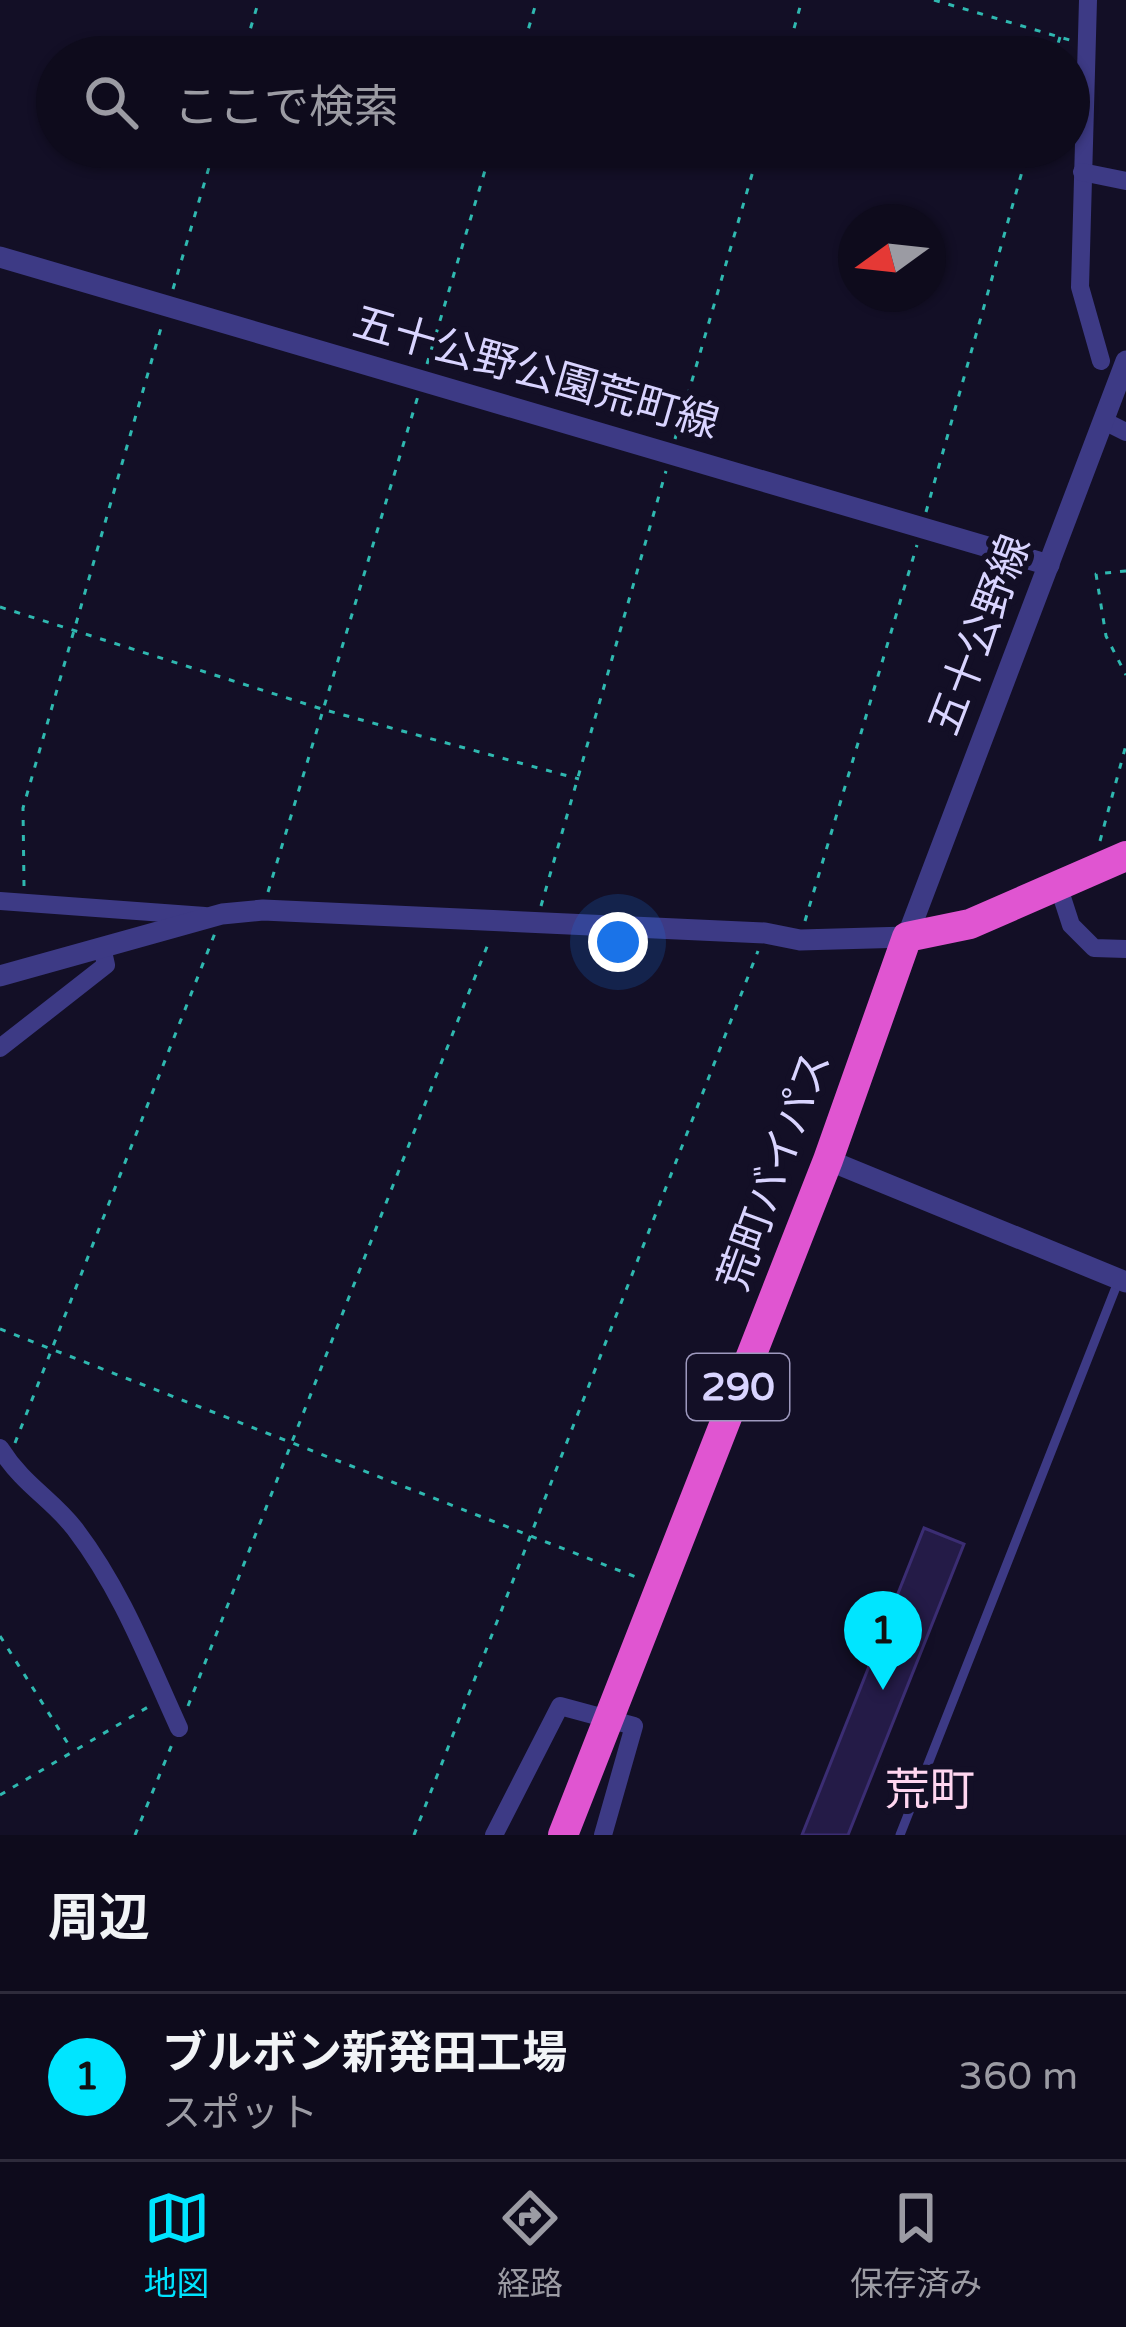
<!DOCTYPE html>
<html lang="ja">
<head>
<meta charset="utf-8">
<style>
	:root { --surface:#0e0b1c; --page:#1c1929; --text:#f1f3f6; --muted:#9b9ba3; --line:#2e2b3b; --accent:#00e5ff }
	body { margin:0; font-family:"Varela Round","Noto Sans JP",sans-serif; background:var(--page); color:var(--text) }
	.compass { position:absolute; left:838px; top:204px; width:108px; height:108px; border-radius:50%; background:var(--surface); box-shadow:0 3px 9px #0004; rotate:255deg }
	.you { position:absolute; left:618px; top:942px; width:42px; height:42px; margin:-30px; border:9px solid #fff; border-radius:50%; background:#1a73e8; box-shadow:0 0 0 18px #1a73e833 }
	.badge { display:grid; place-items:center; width:78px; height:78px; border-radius:50%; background:var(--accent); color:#111; font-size:39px; font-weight:700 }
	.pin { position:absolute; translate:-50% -99px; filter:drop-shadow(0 3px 6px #0008) }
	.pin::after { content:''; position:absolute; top:63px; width:42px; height:36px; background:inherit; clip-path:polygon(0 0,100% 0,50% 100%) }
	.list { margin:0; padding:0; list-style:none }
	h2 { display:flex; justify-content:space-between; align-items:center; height:156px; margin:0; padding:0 48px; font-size:51px }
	h2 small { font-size:39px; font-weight:400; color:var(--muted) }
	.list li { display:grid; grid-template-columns:78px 1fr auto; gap:36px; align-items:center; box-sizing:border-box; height:168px; padding:0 48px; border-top:3px solid var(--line) }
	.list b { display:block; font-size:45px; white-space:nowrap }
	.list p { margin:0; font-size:39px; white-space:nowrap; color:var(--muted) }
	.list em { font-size:39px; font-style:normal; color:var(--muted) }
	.icon { flex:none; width:66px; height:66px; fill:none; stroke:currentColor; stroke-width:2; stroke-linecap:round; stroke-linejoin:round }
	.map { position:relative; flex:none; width:1126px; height:1835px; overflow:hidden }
	.search { position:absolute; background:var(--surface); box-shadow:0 3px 9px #0004; left:36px; right:36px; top:36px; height:132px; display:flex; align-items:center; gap:30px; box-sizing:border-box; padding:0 42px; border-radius:66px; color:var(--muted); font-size:45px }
	.sheet { height:324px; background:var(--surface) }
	nav { display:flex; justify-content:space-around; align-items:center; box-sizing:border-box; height:168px; border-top:3px solid var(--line); background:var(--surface); font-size:33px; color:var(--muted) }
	nav a { display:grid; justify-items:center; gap:6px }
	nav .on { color:var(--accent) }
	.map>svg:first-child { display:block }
	.building { fill:#241b47; stroke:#3b2d73; stroke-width:3 }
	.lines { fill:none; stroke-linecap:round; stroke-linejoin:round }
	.path { stroke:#2fb8b0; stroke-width:3; stroke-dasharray:6 9; stroke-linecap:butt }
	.service { stroke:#3d3a85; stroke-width:9 }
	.minor { stroke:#3d3a85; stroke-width:18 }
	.tertiary { stroke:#3d3a85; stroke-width:21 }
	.trunk { stroke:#e055d1; stroke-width:30 }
	.labels { text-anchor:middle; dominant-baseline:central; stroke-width:12; stroke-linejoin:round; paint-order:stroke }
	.shield { fill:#130f26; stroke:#9e99be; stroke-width:3 }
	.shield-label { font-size:39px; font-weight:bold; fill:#d9d4ff }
	.street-label { font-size:42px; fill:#d9d4ff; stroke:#130f26 }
	.neighbourhood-label { font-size:45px; fill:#ffd6f0; stroke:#130f26 }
</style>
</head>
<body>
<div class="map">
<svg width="1126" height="1835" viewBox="0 0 1126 1835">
	<rect width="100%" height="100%" fill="#130f26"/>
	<polygon class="building" points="924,1528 964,1544 848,1835 802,1835"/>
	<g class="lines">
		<g class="path">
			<polyline points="934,0 1073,41"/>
			<polyline points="242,57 259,0"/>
			<polyline points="520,57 537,0"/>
			<polyline points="786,57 802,0"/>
			<polyline points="1054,57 1060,37"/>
			<polyline points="173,289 215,147"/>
			<polyline points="427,364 492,147"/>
			<polyline points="675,439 760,147"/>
			<polyline points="926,512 1029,147"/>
			<polyline points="1126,571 1096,574 1106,636 1126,675"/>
			<polyline points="0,607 325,710 579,779"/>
			<polyline points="1100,841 1126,745"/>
			<polyline points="24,886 23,808 163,321"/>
			<polyline points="268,892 418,396"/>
			<polyline points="541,906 666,471"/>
			<polyline points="805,921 917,545"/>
			<polyline points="0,1329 641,1579"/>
			<polyline points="15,1443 215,933"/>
			<polyline points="0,1636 72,1750"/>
			<polyline points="188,1706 490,939"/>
			<polyline points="0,1795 153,1704"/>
			<polyline points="135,1835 173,1742"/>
			<polyline points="414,1835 758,951"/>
		</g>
		<polyline class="service" points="900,1835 1118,1282"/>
		<g class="minor">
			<polyline points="1088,0 1080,287 1101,361"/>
			<polyline points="1082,172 1126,181"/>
			<polyline points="1104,421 1126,432"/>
			<polyline points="1059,888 1071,925 1094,948 1126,949"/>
			<polyline points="0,901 205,916"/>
			<polyline points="0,1048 106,965 102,947"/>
			<path d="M0,1448c24,38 51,50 75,81 47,62 72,129 104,199"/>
			<polyline points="494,1835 560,1706 634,1726 603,1835"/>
		</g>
		<g class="tertiary">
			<polyline points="0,257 1049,565"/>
			<polyline points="0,976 222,914 263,910 765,933 800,940 907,937 1126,361"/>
			<polyline points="828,1160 1126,1282"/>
		</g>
		<polyline class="trunk" points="563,1835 828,1160 907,937 970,924 1126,856"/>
	</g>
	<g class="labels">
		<rect class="shield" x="687" y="1354" width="102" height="66" rx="9"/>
		<g class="shield-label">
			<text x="738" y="1387">290</text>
		</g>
		<g class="street-label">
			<text transform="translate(536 373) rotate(16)">五十公野公園荒町線</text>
			<text transform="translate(980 635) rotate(-69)">五十公野線</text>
			<text transform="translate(775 1171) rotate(-70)">荒町バイパス</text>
		</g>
		<g class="neighbourhood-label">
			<text x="930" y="1791">荒町</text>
		</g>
	</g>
</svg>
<svg class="compass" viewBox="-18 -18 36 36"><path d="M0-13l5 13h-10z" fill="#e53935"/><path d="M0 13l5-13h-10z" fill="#9b9ba3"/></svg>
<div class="you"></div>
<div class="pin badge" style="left:883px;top:1690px">1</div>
<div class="search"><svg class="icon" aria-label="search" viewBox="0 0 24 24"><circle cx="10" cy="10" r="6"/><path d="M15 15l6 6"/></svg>ここで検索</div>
</div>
<section class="sheet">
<h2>周辺<small></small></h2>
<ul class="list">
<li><span class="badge">1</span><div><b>ブルボン新発田工場</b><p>スポット</p></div><em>360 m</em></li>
</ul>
</section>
<nav>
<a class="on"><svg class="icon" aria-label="map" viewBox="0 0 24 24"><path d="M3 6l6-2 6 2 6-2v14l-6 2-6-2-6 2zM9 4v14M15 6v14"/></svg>地図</a>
<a><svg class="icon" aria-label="directions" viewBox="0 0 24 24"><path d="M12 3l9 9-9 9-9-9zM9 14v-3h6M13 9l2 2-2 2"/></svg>経路</a>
<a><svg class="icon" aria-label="saved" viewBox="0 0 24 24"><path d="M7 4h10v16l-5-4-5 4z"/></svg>保存済み</a>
</nav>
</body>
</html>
